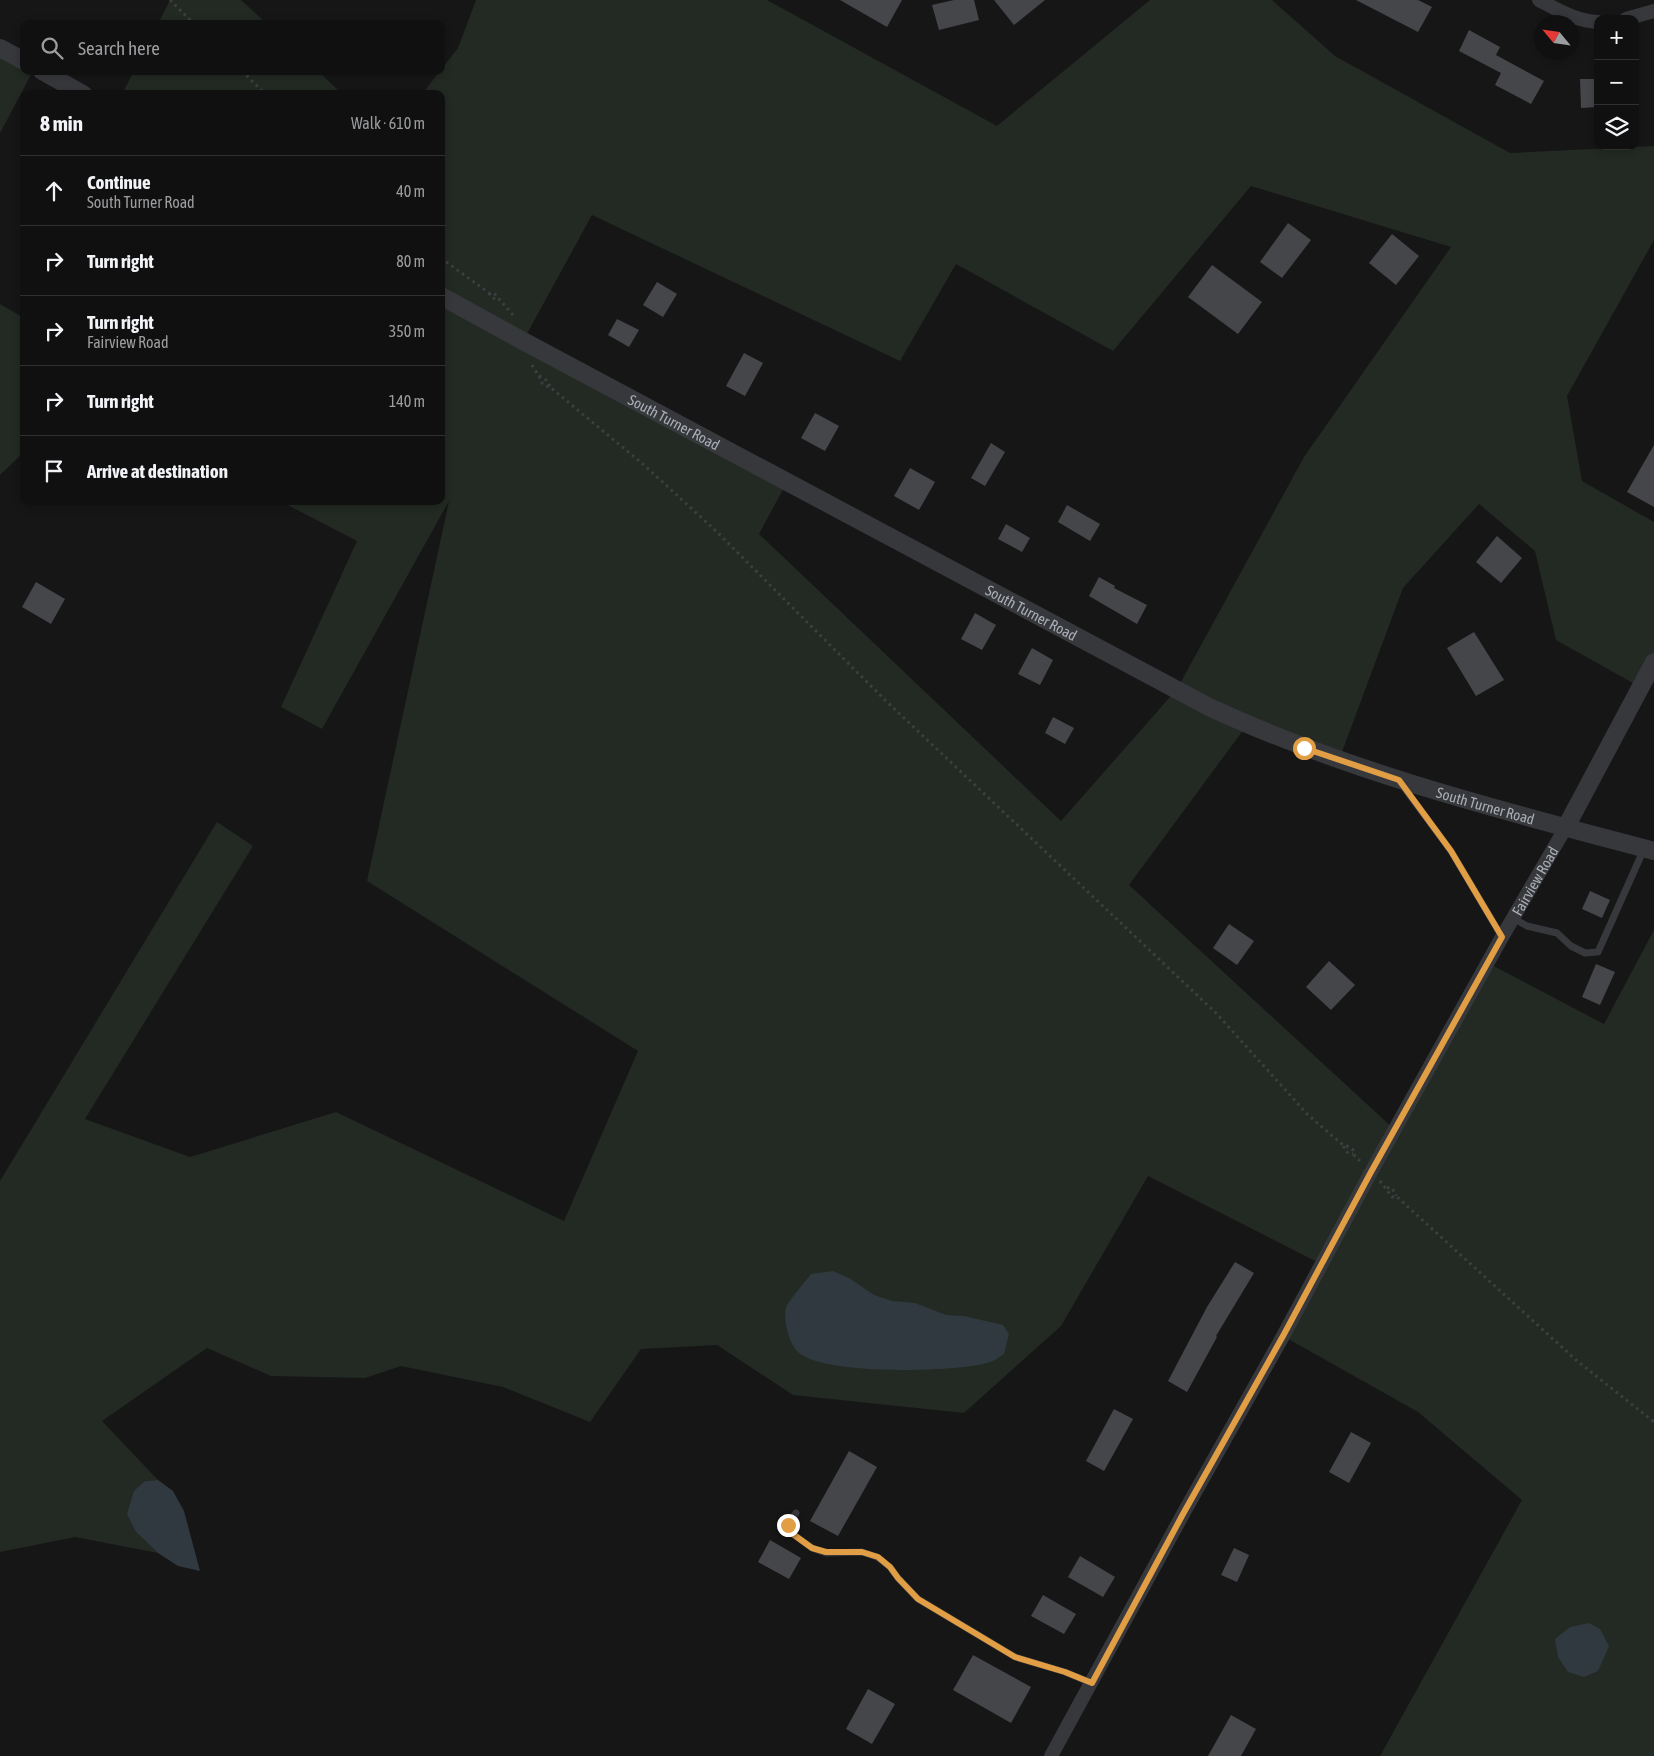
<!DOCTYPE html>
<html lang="en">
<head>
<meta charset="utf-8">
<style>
	:root { --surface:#101011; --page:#19191a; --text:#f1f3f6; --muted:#9c9d9f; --line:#303031 }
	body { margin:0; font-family:"Asap Condensed",sans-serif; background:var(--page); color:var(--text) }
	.controls { position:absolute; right:15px; top:15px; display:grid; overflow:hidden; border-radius:10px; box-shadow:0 2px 8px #0003 }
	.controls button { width:45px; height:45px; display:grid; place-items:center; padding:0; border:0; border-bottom:1px solid var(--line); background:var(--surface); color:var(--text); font:25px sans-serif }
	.compass { position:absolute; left:1534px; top:15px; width:45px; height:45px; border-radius:50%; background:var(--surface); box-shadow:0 2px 8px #0003; rotate:299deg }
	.stop { position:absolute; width:15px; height:15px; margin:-11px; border:4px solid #e19e44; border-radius:50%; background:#fff }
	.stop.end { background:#e19e44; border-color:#fff; box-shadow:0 1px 5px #0008 }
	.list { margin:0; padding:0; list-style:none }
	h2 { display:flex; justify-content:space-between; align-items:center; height:65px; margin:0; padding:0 20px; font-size:21px }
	h2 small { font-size:16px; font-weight:400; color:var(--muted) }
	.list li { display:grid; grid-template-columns:32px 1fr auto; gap:15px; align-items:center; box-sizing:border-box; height:70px; padding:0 20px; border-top:1px solid var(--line) }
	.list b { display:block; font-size:19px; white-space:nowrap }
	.list p { margin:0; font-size:16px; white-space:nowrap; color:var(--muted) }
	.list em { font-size:16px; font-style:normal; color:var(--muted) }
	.icon { flex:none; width:28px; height:28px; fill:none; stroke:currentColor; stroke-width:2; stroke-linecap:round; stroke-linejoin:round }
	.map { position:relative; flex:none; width:1654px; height:1756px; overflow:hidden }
	.search { position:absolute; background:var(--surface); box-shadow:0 2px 8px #0003; left:20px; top:20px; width:425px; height:55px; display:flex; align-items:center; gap:12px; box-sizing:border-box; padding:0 18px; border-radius:10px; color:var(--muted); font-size:19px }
	.panel { position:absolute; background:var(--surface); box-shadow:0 2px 8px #0003; left:20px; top:90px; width:425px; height:415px; border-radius:10px }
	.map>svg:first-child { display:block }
	.green { fill:#222a23; fill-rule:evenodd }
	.water { fill:#30393f }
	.building { fill:#45464a }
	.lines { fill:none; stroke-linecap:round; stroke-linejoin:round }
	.path { stroke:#3d3f43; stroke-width:3; stroke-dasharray:2.5 4; stroke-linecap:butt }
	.service { stroke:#37383c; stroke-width:7 }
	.minor { stroke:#37383c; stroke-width:14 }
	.tertiary { stroke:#37383c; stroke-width:18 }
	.route { stroke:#e19e44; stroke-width:6 }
	.labels { text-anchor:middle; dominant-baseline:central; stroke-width:4; stroke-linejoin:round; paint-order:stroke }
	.street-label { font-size:15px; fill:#a9aeb6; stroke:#111112 }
</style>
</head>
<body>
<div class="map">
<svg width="1654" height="1756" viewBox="0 0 1654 1756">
	<rect width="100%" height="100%" fill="#161617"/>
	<g class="green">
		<polygon points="170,0 241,0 267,24 158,24"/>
		<path d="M476,0h291l230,126 153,-126h122l63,56 175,97 144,-7v94l-87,156 15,85 72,41v140l-14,25 -84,-47 -21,-89 -56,-47 -76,84 -64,172 -92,-35 -118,160 265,244 94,-166 116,61 50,-94v826h-274l142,-256 -104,-88 -135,-76 38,-72 -173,-88 -87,150 -97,87 -171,-18 -76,-50 -76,4 -51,73 -87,-35 -102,-21 -36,12 -94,-2 -64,-28 -105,73 56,59 -13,1 -9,51 22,21 -83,-16 -75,15v-371l217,-359 36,24 -168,273 105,38 146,-45 228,109 74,-170 -271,-170 82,-380 -127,228 -41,-22 76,-166 -77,-40h161v-407h-19l36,-46zM1251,186l200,61 -147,210 -127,232 -116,132 -302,-287 28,-52 -264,-141 69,-126 308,146 56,-97 157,87z"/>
		<polygon points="0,48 24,61 24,71 33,71 0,133"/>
		<polygon points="134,71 318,71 342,94 122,94"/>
		<polygon points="0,304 24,318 24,452 0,475"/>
	</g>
	<g class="water">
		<path d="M833,1271l16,7 25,17 18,6 23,2 31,12 18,1 39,9 6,9 -5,20c-5,3 -11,8 -17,9 -31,9 -168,13 -190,-12 -8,-9 -14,-31 -11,-43 2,-7 20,-27 25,-34z"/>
		<polygon points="158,1480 173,1491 184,1511 200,1571 178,1566 158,1553 136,1532 127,1514 134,1491 145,1481"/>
		<polygon points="1589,1623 1600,1629 1609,1646 1598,1671 1584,1677 1568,1672 1558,1657 1555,1639 1570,1627"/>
	</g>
	<g class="building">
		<polygon points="840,0 902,0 887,27"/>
		<polygon points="954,0 974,0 979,20 939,30 932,5"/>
		<polygon points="994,0 1045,0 1014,25"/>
		<polygon points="1356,0 1418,0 1432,7 1418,32"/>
		<polygon points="1469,30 1500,47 1496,55 1544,81 1531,104 1495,85 1501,73 1459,51"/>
		<polygon points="1580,79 1598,79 1598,107 1581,108"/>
		<polygon points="1288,223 1311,240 1282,278 1260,262"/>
		<polygon points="1392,234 1419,256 1396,285 1369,263"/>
		<polygon points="1212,265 1262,302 1238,334 1188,297"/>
		<polygon points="657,282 677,294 663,317 643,305"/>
		<polygon points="617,319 639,330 629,347 608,335"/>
		<polygon points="744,353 763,363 745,396 726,386"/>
		<polygon points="815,413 839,426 825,451 801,438"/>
		<polygon points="991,443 1005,452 985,486 971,478"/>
		<polygon points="1654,445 1654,507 1627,492"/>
		<polygon points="910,468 935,482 919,510 894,496"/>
		<polygon points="1067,505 1100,524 1090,541 1058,522"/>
		<polygon points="1006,524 1030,538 1022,552 998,539"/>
		<polygon points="1497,536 1522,558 1501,583 1476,562"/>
		<polygon points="1099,577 1115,586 1114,588 1147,605 1137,624 1089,596"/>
		<polygon points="36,582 65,599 51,624 22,607"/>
		<polygon points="975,613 996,625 982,650 961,639"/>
		<polygon points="1474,632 1504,680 1476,696 1447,648"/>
		<polygon points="1032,648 1053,660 1040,685 1018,674"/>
		<polygon points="1053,717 1074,728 1065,744 1045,733"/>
		<polygon points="1590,891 1610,900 1602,918 1582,909"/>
		<polygon points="1229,924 1254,941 1237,965 1213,948"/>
		<polygon points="1329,961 1355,985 1331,1010 1306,987"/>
		<polygon points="1596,964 1615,972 1600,1005 1582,997"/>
		<polygon points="1235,1262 1254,1273 1216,1336 1217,1337 1187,1392 1168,1381 1207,1307"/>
		<polygon points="1114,1409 1133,1419 1104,1471 1086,1461"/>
		<polygon points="1351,1432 1371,1443 1349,1483 1329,1472"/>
		<polygon points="849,1451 877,1467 838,1536 810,1521"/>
		<polygon points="770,1540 801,1558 789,1579 758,1562"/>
		<polygon points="1234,1548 1249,1555 1237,1582 1221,1575"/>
		<polygon points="1080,1556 1115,1577 1103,1597 1068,1577"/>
		<polygon points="1043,1595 1076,1614 1064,1634 1031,1616"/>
		<polygon points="973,1655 1031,1687 1011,1723 953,1690"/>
		<polygon points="868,1689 895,1704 872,1744 846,1729"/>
		<polygon points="1231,1715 1256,1729 1241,1756 1208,1756"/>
	</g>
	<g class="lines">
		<g class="path">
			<polyline points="170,0 194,24"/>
			<polyline points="242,71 265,94"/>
			<polyline points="441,258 489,293 494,293 513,315"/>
			<polyline points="489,293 491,297 499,301"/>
			<path d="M532,365c2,4 5,8 7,11 3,6 2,10 11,11l94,78 72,66 169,169 331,313 92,102 35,30 4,1 6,4v4l7,7"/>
			<path d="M539,376c6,2 9,5 11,11"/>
			<polyline points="1344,1146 1344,1149 1349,1154 1353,1154"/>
			<polyline points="1380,1181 1392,1197 1396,1196 1576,1360 1654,1422"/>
			<polyline points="1387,1188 1390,1187 1395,1192 1396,1196"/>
		</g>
		<g class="service">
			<polyline points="1402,785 1451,851 1502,937"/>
			<polyline points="1513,918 1527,926 1557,933 1571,946 1585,953 1598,952 1644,849"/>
			<polyline points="796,1513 788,1525 790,1532 812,1548 826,1553 862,1552 877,1557 890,1567 898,1578 918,1599 1015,1657 1065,1672 1091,1683"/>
		</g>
		<g class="minor">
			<path d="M1539,0c19,10 37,21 59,22"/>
			<polyline points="1626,19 1654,11"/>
			<path id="s1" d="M1051,1756l132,-242 100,-178 88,-164 131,-235 64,-110"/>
		</g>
		<g class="tertiary">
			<polyline points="0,48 24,61"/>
			<polyline points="42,71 83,94"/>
			<path id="s2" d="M441,296l82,45 686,366c142,66 295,104 445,144"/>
			<polyline points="1566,827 1654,662"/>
		</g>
	</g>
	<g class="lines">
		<polyline class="route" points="788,1525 790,1532 812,1548 826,1552 862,1552 878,1557 890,1567 898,1578 918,1599 1015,1657 1065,1672 1092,1683 1183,1514 1283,1336 1371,1172 1502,937 1451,851 1399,780 1304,748"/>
	</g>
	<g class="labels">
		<g class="street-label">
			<text stroke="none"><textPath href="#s2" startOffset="265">South Turner Road</textPath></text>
			<text stroke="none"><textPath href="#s2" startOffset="670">South Turner Road</textPath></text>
			<text stroke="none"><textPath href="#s2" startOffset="1165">South Turner Road</textPath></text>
			<text stroke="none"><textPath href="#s1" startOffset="1000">Fairview Road</textPath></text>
		</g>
	</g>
</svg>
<div class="controls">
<button>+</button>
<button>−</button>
<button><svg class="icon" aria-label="layers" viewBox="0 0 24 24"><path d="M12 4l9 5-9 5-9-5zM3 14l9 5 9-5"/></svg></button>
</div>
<svg class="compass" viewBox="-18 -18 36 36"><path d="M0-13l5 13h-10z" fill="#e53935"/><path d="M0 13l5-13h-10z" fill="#9c9d9f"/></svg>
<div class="stop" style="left:1304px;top:748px"></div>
<div class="stop end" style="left:788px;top:1525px"></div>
<div class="search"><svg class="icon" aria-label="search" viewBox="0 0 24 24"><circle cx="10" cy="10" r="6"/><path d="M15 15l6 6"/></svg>Search here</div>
<section class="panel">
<h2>8 min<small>Walk · 610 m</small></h2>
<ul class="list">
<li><svg class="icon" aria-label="ahead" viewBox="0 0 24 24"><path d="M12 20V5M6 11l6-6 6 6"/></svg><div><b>Continue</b><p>South Turner Road</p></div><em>40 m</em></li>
<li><svg class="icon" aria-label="right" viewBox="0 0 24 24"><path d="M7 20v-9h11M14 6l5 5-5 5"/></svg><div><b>Turn right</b></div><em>80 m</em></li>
<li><svg class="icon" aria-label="right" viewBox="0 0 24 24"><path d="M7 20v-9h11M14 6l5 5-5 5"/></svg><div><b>Turn right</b><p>Fairview Road</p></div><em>350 m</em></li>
<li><svg class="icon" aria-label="right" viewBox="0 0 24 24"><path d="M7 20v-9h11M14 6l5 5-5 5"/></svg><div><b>Turn right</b></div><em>140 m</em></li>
<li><svg class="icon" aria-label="arrive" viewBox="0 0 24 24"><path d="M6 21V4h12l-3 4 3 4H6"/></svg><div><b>Arrive at destination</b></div></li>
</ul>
</section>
</div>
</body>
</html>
